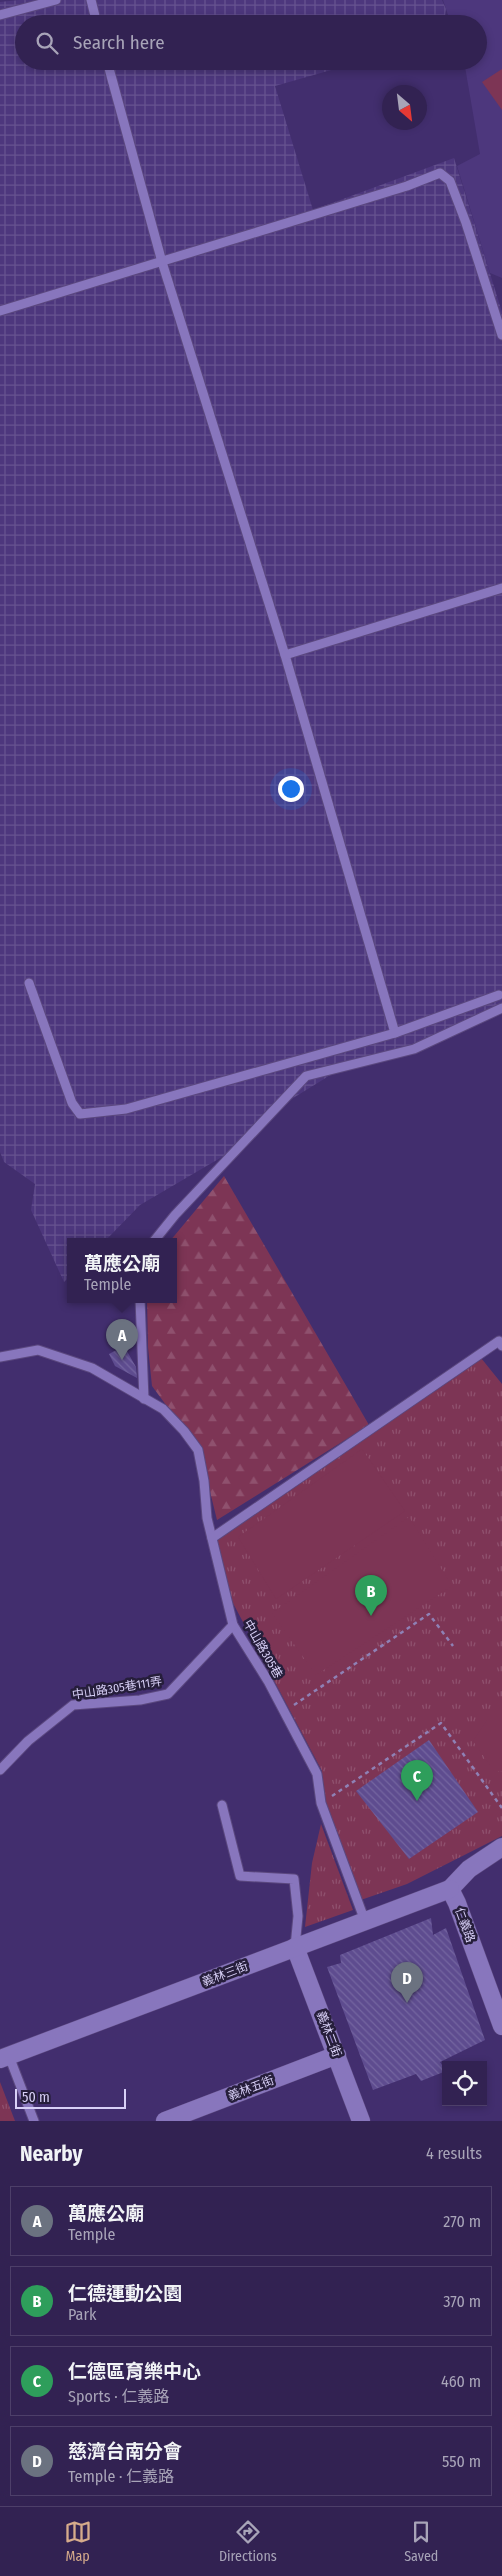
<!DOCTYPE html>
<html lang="en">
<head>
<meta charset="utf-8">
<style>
	:root { --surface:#322252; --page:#3d2f5c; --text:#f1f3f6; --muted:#a8a4b8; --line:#4d3f69; --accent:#d6ab8b }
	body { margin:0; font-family:"Fira Sans Condensed","Noto Sans TC",sans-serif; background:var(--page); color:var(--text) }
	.controls { position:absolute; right:15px; bottom:15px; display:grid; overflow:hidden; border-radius:0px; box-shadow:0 2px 8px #0003 }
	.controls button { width:45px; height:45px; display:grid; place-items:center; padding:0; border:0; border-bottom:1px solid var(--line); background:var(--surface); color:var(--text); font:25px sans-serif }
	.compass { position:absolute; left:382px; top:85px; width:45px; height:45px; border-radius:50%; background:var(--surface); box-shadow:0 2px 8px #0003; rotate:152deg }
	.scale { position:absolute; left:15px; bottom:12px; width:111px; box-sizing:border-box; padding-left:5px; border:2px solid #d8d0f7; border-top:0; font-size:14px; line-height:18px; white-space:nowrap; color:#d8d0f7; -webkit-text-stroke:4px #261e3b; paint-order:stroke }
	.you { position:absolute; left:290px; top:788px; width:18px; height:18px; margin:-12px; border:4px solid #fff; border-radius:50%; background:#1a73e8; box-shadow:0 0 0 8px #1a73e833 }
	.badge { display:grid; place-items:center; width:32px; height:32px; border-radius:50%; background:var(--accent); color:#fff; font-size:16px; font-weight:700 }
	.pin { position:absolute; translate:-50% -41px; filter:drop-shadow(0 1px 2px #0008) }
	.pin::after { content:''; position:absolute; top:26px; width:18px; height:15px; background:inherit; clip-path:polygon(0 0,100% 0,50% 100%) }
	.popup { position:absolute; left:67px; top:1238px; width:110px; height:65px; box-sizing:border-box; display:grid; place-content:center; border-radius:0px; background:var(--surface); filter:drop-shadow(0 1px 4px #0005); font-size:16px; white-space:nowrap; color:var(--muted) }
	.popup b { font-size:19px; color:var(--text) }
	.popup::after { content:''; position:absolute; left:50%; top:100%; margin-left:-10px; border:10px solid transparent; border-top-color:var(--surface) }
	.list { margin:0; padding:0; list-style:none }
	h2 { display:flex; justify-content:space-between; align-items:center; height:65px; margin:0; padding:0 20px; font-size:21px }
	h2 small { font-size:16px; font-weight:400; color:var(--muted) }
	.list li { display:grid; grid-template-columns:32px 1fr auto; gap:15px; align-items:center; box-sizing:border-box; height:70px; margin:0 10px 10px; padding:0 10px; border:1px solid var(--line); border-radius:0px }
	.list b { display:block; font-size:19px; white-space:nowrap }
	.list p { margin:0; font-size:16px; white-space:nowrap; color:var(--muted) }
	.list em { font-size:16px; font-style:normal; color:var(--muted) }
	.icon { flex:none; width:28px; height:28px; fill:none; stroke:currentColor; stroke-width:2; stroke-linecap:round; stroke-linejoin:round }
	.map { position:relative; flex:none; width:502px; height:2121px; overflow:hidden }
	.search { position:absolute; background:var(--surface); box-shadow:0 2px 8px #0003; left:15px; right:15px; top:15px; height:55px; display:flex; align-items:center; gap:12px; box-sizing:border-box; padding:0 18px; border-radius:28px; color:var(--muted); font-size:19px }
	.sheet { height:385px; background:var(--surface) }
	nav { display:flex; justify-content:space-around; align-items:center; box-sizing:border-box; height:70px; border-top:1px solid var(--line); background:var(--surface); font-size:14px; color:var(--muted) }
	nav a { display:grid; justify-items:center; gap:2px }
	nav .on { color:var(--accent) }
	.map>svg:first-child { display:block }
	.built { fill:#4d377d }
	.industrial { fill:url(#industrial-grid) }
	.forest { fill:url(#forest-firs) }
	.park { fill:url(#park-tufts) }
	.pitch { fill:#7d3555 }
	.building { fill:url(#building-back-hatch) }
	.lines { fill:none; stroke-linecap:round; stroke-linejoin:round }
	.service-casing { stroke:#5b487f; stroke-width:11 }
	.minor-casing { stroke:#5b487f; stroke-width:19 }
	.path { stroke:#8f81b5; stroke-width:2.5; stroke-dasharray:4 4; stroke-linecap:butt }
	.service { stroke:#8876bd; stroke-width:9 }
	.minor { stroke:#8876bd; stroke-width:18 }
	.labels { text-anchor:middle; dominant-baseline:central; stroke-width:5; stroke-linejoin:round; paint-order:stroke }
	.street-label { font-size:12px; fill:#d8d0f7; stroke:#261e3b }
</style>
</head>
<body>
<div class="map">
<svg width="502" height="2121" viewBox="0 0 502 2121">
	<defs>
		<pattern id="industrial-grid" width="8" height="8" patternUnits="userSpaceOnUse" patternTransform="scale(1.25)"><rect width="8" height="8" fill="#4d377d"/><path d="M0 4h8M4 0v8" fill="none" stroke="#665390"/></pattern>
		<pattern id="forest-firs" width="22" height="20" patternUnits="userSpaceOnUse" patternTransform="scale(1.25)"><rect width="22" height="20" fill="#7d3555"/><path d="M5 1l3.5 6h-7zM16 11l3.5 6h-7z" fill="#8f516e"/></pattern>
		<pattern id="park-tufts" width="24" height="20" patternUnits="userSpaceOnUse" patternTransform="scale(1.25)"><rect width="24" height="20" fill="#7d3555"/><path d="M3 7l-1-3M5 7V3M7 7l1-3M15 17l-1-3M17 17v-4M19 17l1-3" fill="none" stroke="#8f516e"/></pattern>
		<pattern id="building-back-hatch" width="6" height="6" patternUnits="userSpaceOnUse" patternTransform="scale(1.25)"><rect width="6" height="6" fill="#5e4c8f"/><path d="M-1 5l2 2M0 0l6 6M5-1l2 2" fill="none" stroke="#7465a0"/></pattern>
	</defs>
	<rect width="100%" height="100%" fill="#422e6e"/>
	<polygon class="built" points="443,0 502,0 502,278 490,273 457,166 480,154 464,61 478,61 478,24 451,24"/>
	<polygon class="industrial" points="19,0 442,0 446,9 444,24 24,24 24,61 363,61 275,86 313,210 454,158 502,312 502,1006 481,1017 386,1055 337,1071 277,1108 251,1140 140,1205 105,1241 71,1241 71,1275 64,1282 31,1210 35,1184 4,1162 0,1152 0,2"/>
	<polygon class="forest" points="224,1176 369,1425 217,1520 200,1451 152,1386 148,1347 147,1299 173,1299 173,1241 170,1241"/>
	<g class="park">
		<polygon points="481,1358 502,1384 502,1836 407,1884 355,1902 322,1810 322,1771 226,1590 215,1534"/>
		<polygon points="321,1824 353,1910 305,1927 312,1863"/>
		<polygon points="0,2082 15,2121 0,2121"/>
	</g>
	<g class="pitch">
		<polygon points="502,69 502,110 482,82"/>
		<polygon points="362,1449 405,1511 276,1599 238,1537"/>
		<polygon points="409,1517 452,1586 316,1675 272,1613"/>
		<polygon points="502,1708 502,1771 494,1771 473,1741 487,1720"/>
	</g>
	<g class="building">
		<polygon points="124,1346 136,1367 137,1378 115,1366 109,1354"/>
		<polygon points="429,1740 478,1812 409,1859 356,1791"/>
		<polygon points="431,1918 433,1935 446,1928 485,2040 440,2062 446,2071 421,2081 416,2074 373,2090 327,1967 341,1963 340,1955"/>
	</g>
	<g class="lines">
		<defs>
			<g id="service">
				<polyline points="91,0 97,24"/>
				<polyline points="0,15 56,0"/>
				<polyline points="107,61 162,262 285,655 395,1033"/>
				<polyline points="0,311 407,186 440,173 450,181 466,223 502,335"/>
				<polyline points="285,655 502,588"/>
				<polyline points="29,983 72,1103 80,1114 126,1109 395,1033 499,995"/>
				<polyline points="154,1241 175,1215 306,1076 414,1049 502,1008"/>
				<polyline points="140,1299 144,1399"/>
				<polyline points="0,1357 38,1350 92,1368 163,1409 184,1431 198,1450 204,1481 207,1518 233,1625 268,1681 317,1774 321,1803 365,1921"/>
				<polyline points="212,1538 499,1341 502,1346"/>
				<polyline points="0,1770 28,1741 73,1705 140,1700 168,1694 233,1625"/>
				<polyline points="222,1805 240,1876 294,1879 298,1916 295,1947"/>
				<polyline points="9,2056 34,2121"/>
			</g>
			<g id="minor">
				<polyline points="502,1847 469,1869 450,1889 457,1903 502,2026"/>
				<polyline points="295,1947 361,2121"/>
				<polyline points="0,2059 450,1889"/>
				<polyline points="165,2121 337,2055"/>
			</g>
		</defs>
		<use href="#service" class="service-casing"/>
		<use href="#minor" class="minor-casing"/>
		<g class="path">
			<polyline points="294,1705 429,1614 453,1646"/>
			<polyline points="332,1796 441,1723 502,1808"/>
		</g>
		<use href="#service" class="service"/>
		<use href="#minor" class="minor"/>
	</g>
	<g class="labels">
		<g class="street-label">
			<text transform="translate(263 1649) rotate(60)">中山路305巷</text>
			<text transform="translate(117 1688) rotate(-9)">中山路305巷111弄</text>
			<text transform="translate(465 1925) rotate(70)">仁義路</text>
			<text transform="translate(225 1974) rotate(-21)">義林三街</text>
			<text transform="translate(329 2034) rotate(69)">義林二街</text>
			<text transform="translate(251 2088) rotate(-21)">義林五街</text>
		</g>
	</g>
</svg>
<div class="controls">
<button><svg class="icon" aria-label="locate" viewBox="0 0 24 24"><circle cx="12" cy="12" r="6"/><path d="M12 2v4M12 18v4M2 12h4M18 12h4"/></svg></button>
</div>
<svg class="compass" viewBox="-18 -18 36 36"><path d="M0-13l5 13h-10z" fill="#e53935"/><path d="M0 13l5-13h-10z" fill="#a8a4b8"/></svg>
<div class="scale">50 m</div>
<div class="you"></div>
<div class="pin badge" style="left:122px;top:1360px;background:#6b7280">A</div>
<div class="popup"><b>萬應公廟</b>Temple</div>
<div class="pin badge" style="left:371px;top:1616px;background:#2e9e5b">B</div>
<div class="pin badge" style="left:417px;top:1801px;background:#2e9e5b">C</div>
<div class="pin badge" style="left:407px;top:2003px;background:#6b7280">D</div>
<div class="search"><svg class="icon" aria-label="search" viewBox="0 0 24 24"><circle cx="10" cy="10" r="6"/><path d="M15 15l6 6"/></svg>Search here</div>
</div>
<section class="sheet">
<h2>Nearby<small>4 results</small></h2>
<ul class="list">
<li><span class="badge" style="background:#6b7280">A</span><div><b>萬應公廟</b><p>Temple</p></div><em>270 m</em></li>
<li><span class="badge" style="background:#2e9e5b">B</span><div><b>仁德運動公園</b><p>Park</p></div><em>370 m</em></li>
<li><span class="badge" style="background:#2e9e5b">C</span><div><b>仁德區育樂中心</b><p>Sports · 仁義路</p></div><em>460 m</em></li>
<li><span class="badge" style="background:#6b7280">D</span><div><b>慈濟台南分會</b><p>Temple · 仁義路</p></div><em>550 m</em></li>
</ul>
</section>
<nav>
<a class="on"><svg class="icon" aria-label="map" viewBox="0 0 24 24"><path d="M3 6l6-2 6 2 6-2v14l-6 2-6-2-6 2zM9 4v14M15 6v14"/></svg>Map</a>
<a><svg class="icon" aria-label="directions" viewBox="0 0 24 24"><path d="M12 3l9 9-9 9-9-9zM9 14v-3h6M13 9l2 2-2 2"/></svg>Directions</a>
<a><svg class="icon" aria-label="saved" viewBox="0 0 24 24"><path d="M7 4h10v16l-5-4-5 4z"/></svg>Saved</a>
</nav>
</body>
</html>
